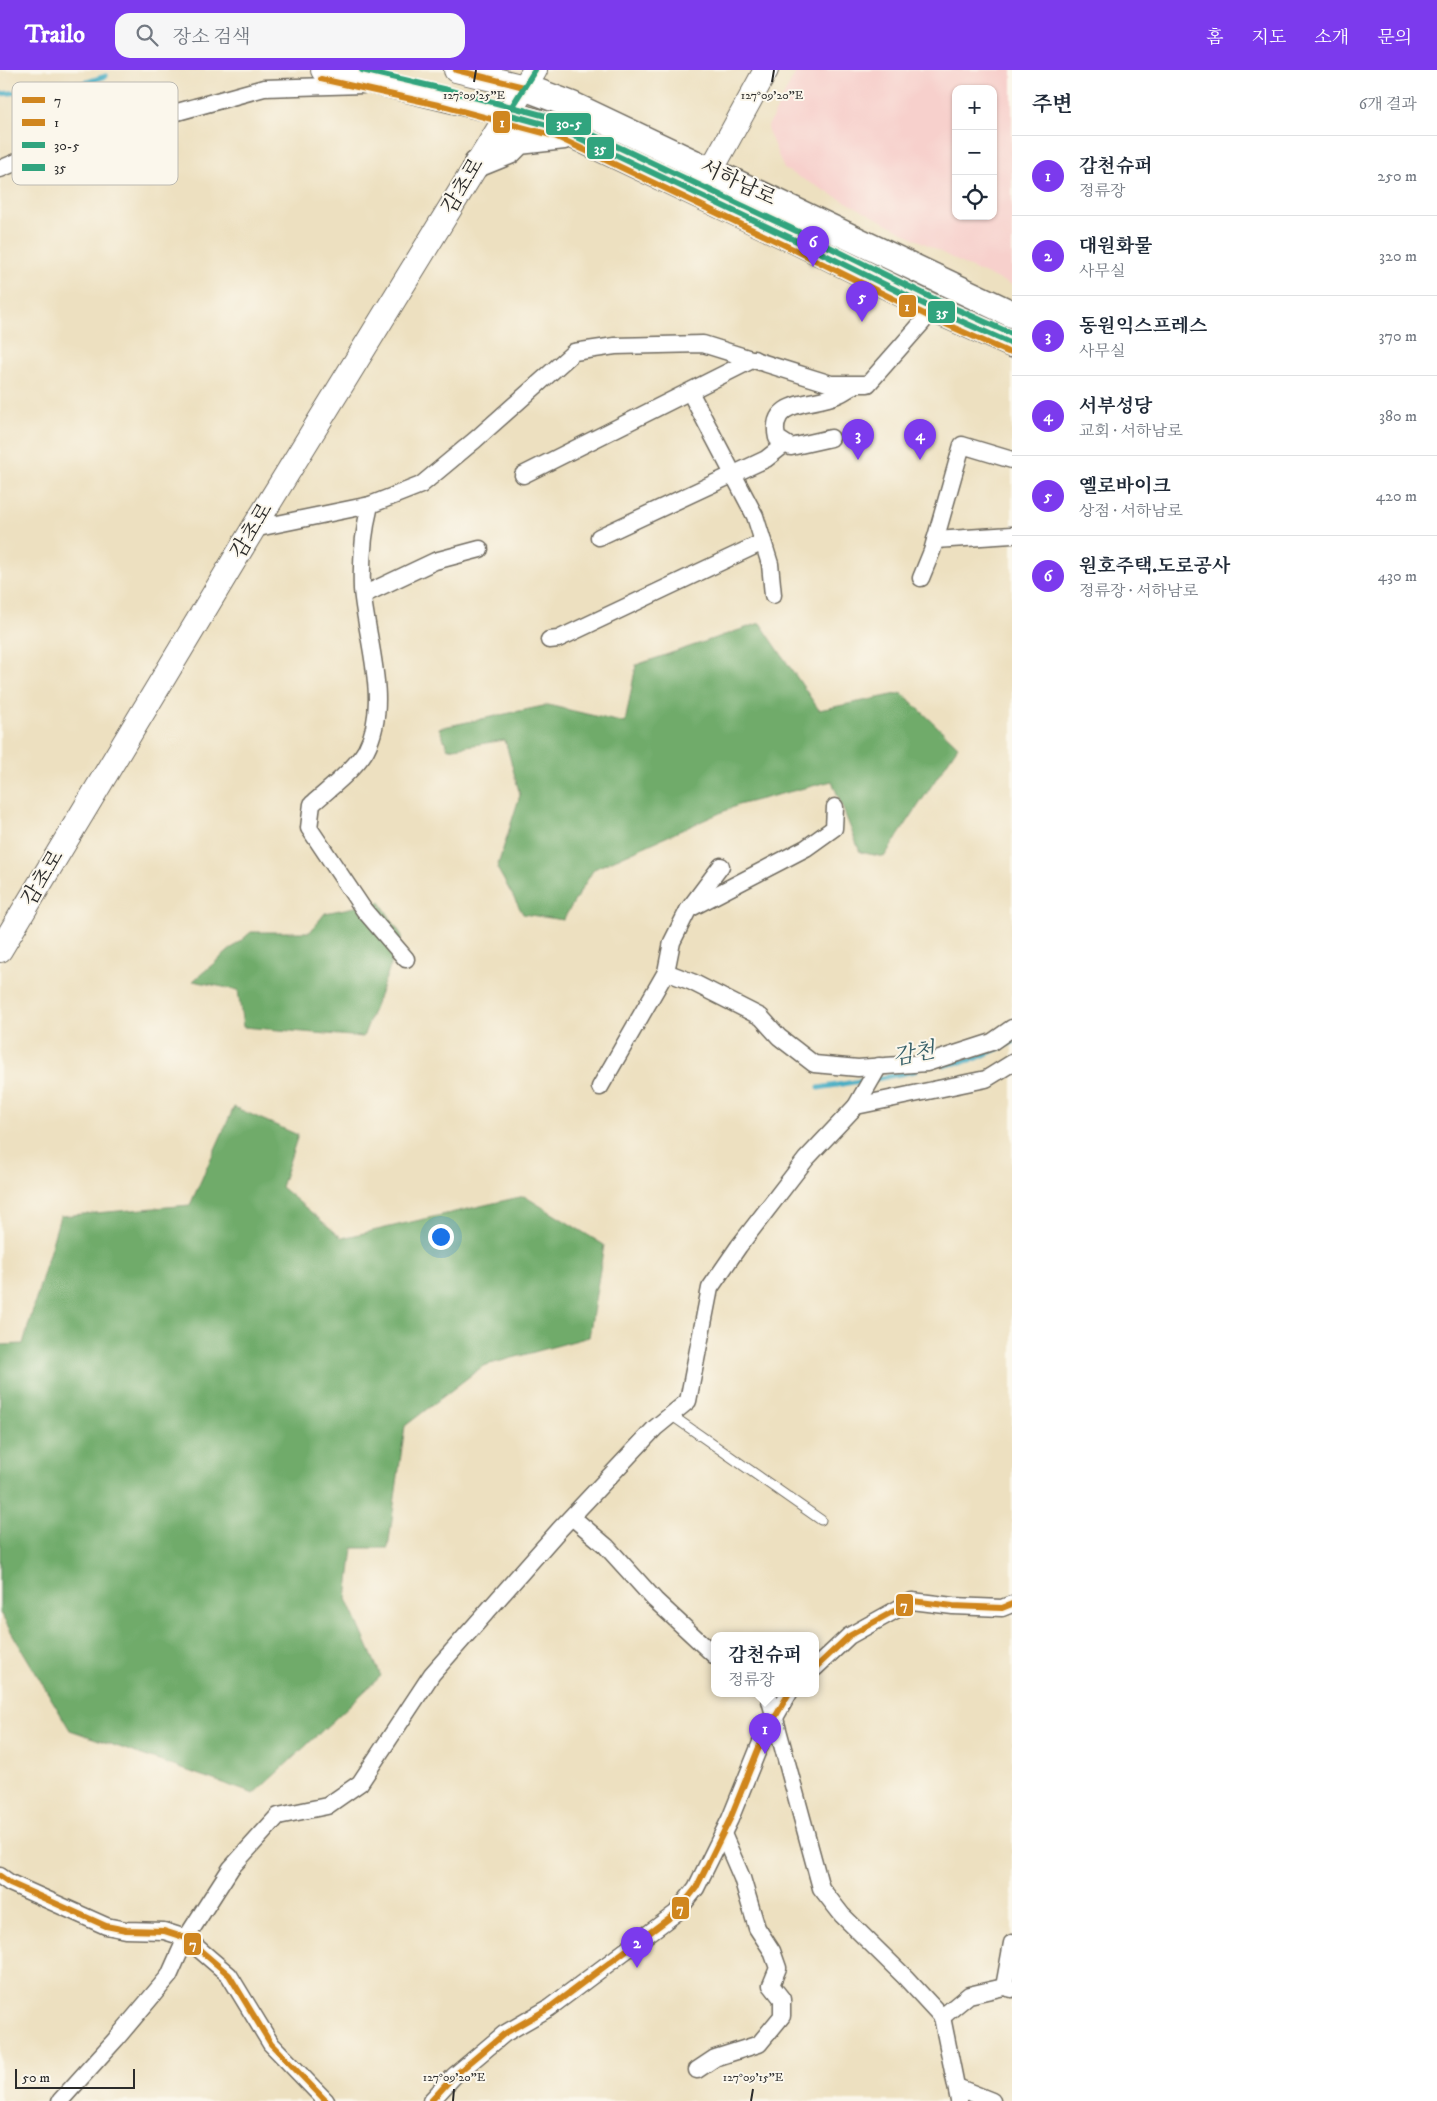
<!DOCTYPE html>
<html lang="ko">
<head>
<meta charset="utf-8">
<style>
	:root { --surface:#fff; --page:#f6f6f7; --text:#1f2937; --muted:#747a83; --line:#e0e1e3; --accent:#7c3aed }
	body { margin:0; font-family:"IM FELL DW Pica","Noto Serif KR",serif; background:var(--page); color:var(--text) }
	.controls { position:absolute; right:15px; top:15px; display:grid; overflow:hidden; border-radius:10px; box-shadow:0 1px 4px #0004 }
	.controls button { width:45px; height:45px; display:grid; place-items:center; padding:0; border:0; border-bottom:1px solid var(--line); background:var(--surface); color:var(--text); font:25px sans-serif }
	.scale { position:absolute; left:15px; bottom:12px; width:120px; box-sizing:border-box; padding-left:5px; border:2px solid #2b2b2b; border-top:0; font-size:14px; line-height:18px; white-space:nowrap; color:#2b2b2b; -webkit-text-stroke:4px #fbf7ec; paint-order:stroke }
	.you { position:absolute; left:440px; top:1166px; width:18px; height:18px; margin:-12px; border:4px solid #fff; border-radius:50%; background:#1a73e8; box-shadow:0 0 0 8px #1a73e833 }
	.badge { display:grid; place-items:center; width:32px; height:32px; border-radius:50%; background:var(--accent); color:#fff; font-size:16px; font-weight:700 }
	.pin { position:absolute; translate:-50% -41px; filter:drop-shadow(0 1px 2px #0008) }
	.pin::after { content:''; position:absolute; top:26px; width:18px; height:15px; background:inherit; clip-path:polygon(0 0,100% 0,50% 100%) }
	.popup { position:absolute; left:711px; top:1562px; width:108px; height:65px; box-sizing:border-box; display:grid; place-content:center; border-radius:10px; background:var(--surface); filter:drop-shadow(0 1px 4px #0005); font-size:16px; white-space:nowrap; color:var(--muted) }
	.popup b { font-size:19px; color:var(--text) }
	.popup::after { content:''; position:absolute; left:50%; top:100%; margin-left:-10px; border:10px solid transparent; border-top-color:var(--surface) }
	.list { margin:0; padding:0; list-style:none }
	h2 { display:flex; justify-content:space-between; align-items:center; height:65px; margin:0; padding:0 20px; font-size:21px }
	h2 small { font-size:16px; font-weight:400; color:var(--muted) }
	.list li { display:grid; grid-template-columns:32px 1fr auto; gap:15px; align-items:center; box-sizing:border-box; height:80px; padding:0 20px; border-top:1px solid var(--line) }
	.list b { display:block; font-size:19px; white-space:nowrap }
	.list p { margin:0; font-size:16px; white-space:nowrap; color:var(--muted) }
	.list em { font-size:16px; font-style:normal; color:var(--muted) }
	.icon { flex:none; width:28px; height:28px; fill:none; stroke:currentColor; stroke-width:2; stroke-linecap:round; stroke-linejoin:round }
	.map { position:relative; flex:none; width:1012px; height:2031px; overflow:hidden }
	header { display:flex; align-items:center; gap:30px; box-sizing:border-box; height:70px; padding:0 25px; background:var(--accent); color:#fff }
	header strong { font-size:24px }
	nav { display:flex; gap:28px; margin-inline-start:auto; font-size:18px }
	.search { width:350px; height:45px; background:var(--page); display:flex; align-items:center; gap:12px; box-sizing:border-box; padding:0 18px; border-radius:15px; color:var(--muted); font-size:19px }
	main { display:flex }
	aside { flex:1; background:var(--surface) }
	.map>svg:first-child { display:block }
	.built { fill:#f7d0cc; fill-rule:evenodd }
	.forest { fill:#6fab6b; stroke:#4d6b4b }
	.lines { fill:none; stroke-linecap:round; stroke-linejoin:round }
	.stream { stroke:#42abc2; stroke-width:5 }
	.lane-casing { stroke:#6f6a5f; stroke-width:11 }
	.street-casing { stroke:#6f6a5f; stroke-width:19 }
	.secondary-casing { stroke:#6f6a5f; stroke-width:26 }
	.primary-casing { stroke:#6f6a5f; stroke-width:29 }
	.lane { stroke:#fff; stroke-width:9 }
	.street { stroke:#fff; stroke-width:16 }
	.secondary { stroke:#fff; stroke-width:24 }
	.primary { stroke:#fff; stroke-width:26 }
	.bus-1-casing { stroke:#fbf7ec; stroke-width:10 }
	.bus-2-casing { stroke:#fbf7ec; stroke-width:10 }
	.bus-3-casing { stroke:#fbf7ec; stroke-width:10 }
	.bus-4-casing { stroke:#fbf7ec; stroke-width:10 }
	.bus-1 { stroke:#d0861f; stroke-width:6 }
	.bus-2 { stroke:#d0861f; stroke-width:6 }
	.bus-3 { stroke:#31a47e; stroke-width:6 }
	.bus-4 { stroke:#31a47e; stroke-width:6 }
	.ticks { fill:none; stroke:#2b2b2b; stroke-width:2 }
	.labels { text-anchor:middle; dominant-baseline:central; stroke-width:4; stroke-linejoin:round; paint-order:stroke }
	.street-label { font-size:21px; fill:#2b2b2b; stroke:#fbf7ec }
	.water-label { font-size:22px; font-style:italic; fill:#345e67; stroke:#fbf7ec }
	.key { fill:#fbf7ec; stroke:#bdbab2; stroke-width:1 }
	.key-label { font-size:14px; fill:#2b2b2b }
	.ticks-label { font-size:12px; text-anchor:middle; fill:#2b2b2b; stroke:#fbf7ec; stroke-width:4; stroke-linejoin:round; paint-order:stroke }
	.line-badge { stroke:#fbf7ec; stroke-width:2 }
	.badge-label { font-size:14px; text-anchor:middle; font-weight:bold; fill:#fff }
</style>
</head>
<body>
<header>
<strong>Trailo</strong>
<div class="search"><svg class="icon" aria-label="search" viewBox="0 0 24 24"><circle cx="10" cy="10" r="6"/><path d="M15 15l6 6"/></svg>장소 검색</div>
<nav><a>홈</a><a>지도</a><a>소개</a><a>문의</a></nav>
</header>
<main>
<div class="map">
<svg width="1012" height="2031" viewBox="0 0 1012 2031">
	<rect width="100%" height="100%" fill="#fbf7ec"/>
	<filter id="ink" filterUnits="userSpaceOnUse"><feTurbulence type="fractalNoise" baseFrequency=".02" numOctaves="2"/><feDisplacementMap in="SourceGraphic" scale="10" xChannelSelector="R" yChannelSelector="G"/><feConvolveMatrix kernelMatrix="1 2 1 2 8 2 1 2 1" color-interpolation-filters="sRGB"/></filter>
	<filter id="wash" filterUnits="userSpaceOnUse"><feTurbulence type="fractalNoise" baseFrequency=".0096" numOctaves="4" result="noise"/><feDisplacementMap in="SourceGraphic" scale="20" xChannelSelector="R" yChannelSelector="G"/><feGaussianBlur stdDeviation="1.12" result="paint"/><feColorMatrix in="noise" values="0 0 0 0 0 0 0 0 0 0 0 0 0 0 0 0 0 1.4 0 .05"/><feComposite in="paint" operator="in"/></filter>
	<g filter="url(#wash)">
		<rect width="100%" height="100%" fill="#ede0c0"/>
		<path class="built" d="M797,0h215v215l-45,-19 -183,-97 -17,-41zM956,19h37v127h-37z"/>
		<g class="forest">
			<polygon points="760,553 819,640 902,623 958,676 884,787 860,782 832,711 738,735 594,799 563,850 523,844 497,798 520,725 505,670 448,679 439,658 548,635 625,653 636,595"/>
			<polygon points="380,832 402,866 363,967 243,957 238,920 193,911 251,862 310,862 325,843"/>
			<polygon points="234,1037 298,1065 281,1117 342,1168 524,1126 604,1175 589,1267 483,1296 405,1356 388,1478 353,1478 347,1529 381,1606 254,1724 70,1660 0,1543 0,1275 23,1274 60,1146 190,1135"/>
		</g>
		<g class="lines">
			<g class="stream">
				<polyline points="0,24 72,17 106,6"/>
				<polyline points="945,995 975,989 1012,972"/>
				<polyline points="876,1009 915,1001"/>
				<polyline points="819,1018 866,1010"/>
			</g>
		</g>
	</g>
	<g filter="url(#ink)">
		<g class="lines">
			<defs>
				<polyline id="lane" points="671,1345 821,1450"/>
				<g id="street">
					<polyline points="0,99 55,76 264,18 363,15"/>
					<polyline points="690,322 755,446 770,494 773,525"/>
					<path d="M831,368l-40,9 -14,-9c-9,-40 36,-32 60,-43 6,-2 12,-7 18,-10"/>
					<polyline points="523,405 754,289"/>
					<path d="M370,435c-7,28 -9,55 -8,84 4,50 29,114 4,161 -10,18 -39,41 -54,54l-3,24 55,82 42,49"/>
					<polyline points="253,459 370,435 421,415 475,370 574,282 615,276 703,274 831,314 868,314 934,239"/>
					<polyline points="599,467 766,389 785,374"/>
					<polyline points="935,470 1012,465"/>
					<polyline points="921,508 932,481 962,375 1012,390"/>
					<polyline points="363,525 435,491 480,479"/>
					<polyline points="549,570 558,569 763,472"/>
					<polyline points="691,838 806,778 834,758 835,737"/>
					<polyline points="666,902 692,912 761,947 779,967 814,994 858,998 927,993 992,972 1012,958"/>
					<polyline points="600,1017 666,902 672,872 688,840 721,796"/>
					<polyline points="856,1036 986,1009 1012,993"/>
					<polyline points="572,1447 606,1476 655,1530 715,1586"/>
					<polyline points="815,1598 849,1566 912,1531 953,1536 1002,1538 1012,1534"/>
					<polyline points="768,1623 821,1818 842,1845 905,1907 942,1947 959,2031"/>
					<polyline points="0,1806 10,1813 106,1856 126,1860 164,1861 186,1868 229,1905 271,1974 326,2031"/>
					<polyline points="1004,1917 1012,1873"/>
					<polyline points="942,1947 969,1925 1004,1917 1012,1919"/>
					<polyline points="697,2000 715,1988 759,1974 782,1946 782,1929 771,1915 778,1898 772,1881 757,1858 742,1808 723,1764"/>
					<polyline points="957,2017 992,2031"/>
					<polyline points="60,2031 116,1969 169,1906 186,1868 231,1798 278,1746 327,1736 360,1713 432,1604 559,1460 655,1358 688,1331 710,1218 739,1176 806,1089 856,1036 879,996"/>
					<polyline points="431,2031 454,2006 504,1964 549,1938 676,1843 696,1818 730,1749 762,1670 789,1623"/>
				</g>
				<g id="secondary">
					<polyline points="323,0 507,44"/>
					<polyline points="456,0 524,17"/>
					<polyline points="702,117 766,0"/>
					<polyline points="0,880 253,459 535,0"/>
				</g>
				<g id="primary">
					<polyline points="524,17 572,35 1012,244"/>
					<polyline points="507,44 558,58 799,172 934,239 1012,274"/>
					<polyline points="477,94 509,81 519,71 564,66"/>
				</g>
			</defs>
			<use href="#lane" class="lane-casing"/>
			<use href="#street" class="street-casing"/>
			<use href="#secondary" class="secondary-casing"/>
			<use href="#primary" class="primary-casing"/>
			<use href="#lane" class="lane"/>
			<use href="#street" class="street"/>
			<use href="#secondary" class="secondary"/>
			<use href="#primary" class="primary"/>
			<defs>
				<g id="bus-1">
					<polyline points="456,0 524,17"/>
					<polyline points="815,1598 849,1566 912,1531 953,1536 1002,1538 1012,1534"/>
					<polyline points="0,1806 10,1813 106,1856 126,1860 164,1861 186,1868 229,1905 271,1974 326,2031"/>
					<polyline points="431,2031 454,2006 504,1964 549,1938 676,1843 696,1818 730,1749 762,1670 789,1623"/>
				</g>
				<polyline id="bus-2" points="321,9 443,36 555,66 795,180 930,247 1008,282"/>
				<polyline id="bus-3" points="362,0 447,20 561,50 803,164 938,231 1012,264"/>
				<polyline id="bus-4" points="535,0 507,44 558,58 799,172 934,239 1012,274"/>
			</defs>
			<use href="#bus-1" class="bus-1-casing"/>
			<use href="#bus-2" class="bus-2-casing"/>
			<use href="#bus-3" class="bus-3-casing"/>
			<use href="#bus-4" class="bus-4-casing"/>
			<use href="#bus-1" class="bus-1"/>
			<use href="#bus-2" class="bus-2"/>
			<use href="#bus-3" class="bus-3"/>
			<use href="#bus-4" class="bus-4"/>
		</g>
	</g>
	<path class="ticks" d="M474,12l2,-12M772,12l2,-12M453,2031l1,-12M751,2031l2,-12"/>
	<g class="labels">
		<g class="street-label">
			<text transform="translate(738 113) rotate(25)">서하남로</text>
			<text transform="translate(463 116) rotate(-59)">감초로</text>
			<text transform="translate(252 461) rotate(-59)">감초로</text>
			<text transform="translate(43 808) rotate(-59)">감초로</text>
		</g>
		<g class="water-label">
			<text transform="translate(914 984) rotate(-11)">감천</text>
		</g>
	</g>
	<rect x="12" y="12" width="166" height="103" rx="8" class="key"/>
	<rect x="22" y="27" width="23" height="6" fill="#d0861f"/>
	<rect x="22" y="49" width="23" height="7" fill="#d0861f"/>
	<rect x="22" y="72" width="23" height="6" fill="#31a47e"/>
	<rect x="22" y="94" width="23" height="7" fill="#31a47e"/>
	<g class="key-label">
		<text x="54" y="35">7</text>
		<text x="54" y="57">1</text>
		<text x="54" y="80">30-5</text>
		<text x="54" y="102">35</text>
	</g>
	<g class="ticks-label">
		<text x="474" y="29">127°09'25"E</text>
		<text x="772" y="29">127°09'20"E</text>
		<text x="454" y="2011">127°09'20"E</text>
		<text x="753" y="2011">127°09'15"E</text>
	</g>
	<g class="line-badge">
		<rect x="492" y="40" width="19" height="24" rx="5" fill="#d0861f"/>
		<rect x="545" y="42" width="47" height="24" rx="5" fill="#31a47e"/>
		<rect x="586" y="66" width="29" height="24" rx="5" fill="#31a47e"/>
		<rect x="898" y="224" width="19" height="24" rx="5" fill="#d0861f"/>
		<rect x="927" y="230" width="29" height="24" rx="5" fill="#31a47e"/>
		<rect x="895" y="1523" width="19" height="24" rx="5" fill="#d0861f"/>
		<rect x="671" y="1826" width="19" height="24" rx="5" fill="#d0861f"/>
		<rect x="183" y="1862" width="19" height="24" rx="5" fill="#d0861f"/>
	</g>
	<g class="badge-label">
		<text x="502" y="57">1</text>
		<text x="569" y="58">30-5</text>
		<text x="600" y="83">35</text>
		<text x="907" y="241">1</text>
		<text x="942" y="247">35</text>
		<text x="904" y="1540">7</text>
		<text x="680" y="1843">7</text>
		<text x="193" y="1879">7</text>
	</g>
</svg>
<div class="controls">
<button>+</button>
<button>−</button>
<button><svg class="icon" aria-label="locate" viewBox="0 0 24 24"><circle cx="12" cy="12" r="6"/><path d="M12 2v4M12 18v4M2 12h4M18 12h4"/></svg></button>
</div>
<div class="scale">50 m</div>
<div class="you"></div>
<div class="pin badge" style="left:765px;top:1684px">1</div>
<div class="popup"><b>감천슈퍼</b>정류장</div>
<div class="pin badge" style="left:637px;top:1898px">2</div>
<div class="pin badge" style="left:858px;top:390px">3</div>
<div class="pin badge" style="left:920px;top:390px">4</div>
<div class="pin badge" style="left:862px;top:252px">5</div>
<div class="pin badge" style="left:813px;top:197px">6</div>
</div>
<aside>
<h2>주변<small>6개 결과</small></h2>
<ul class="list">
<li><span class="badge">1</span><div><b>감천슈퍼</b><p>정류장</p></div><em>250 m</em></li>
<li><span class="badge">2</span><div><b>대원화물</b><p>사무실</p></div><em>320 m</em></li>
<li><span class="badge">3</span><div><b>동원익스프레스</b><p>사무실</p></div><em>370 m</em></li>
<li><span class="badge">4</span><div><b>서부성당</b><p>교회 · 서하남로</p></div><em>380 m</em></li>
<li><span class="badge">5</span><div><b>옐로바이크</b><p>상점 · 서하남로</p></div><em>420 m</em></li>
<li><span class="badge">6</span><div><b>원호주택.도로공사</b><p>정류장 · 서하남로</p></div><em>430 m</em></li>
</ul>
</aside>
</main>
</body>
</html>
